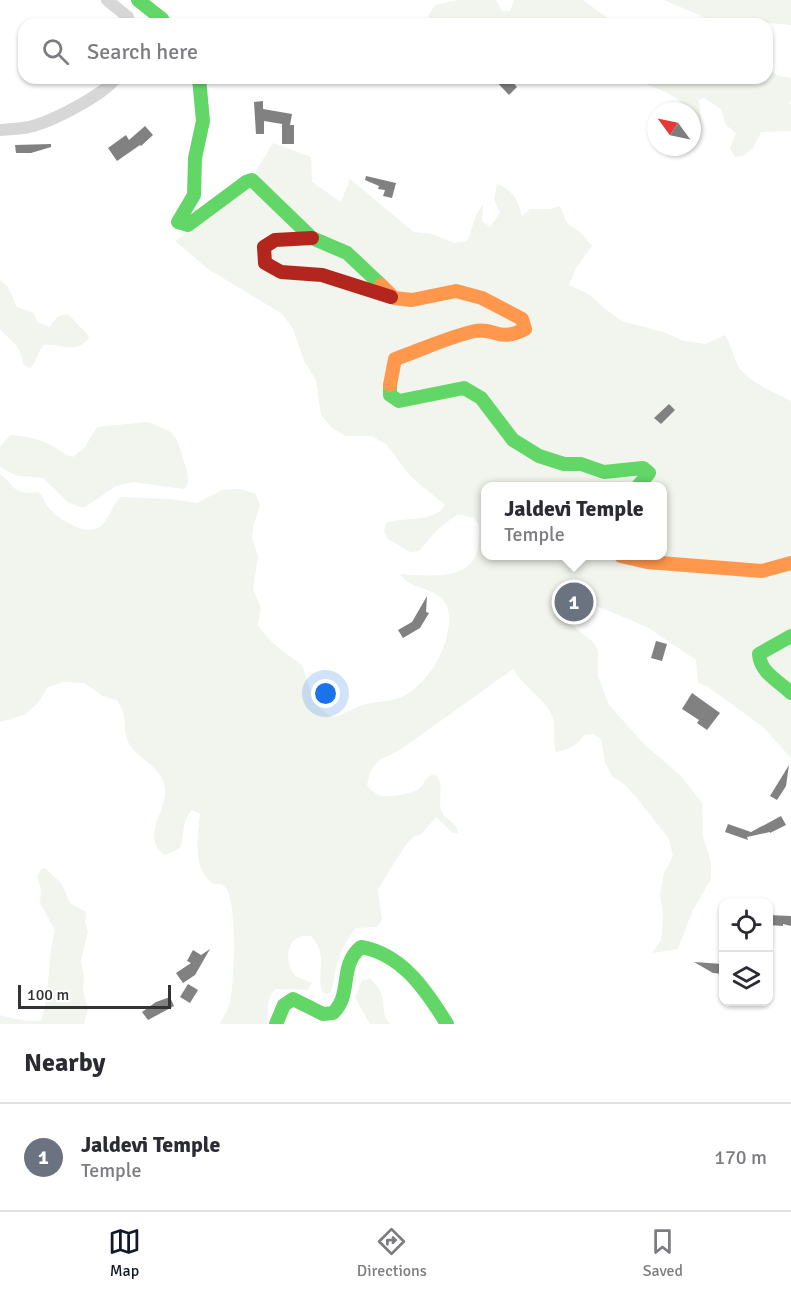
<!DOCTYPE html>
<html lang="en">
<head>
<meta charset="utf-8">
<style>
	:root { --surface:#fff; --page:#f2f2f3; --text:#2b2b33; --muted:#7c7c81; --line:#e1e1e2; --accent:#111827 }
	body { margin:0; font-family:Signika,sans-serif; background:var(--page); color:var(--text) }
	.controls { position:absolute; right:18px; bottom:18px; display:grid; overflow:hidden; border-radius:12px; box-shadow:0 2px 4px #0004 }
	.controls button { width:54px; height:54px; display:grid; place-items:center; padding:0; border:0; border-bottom:2px solid var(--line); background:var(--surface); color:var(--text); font:30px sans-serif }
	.compass { position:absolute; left:647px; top:102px; width:54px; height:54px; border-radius:50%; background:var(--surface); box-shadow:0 2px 4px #0004; rotate:303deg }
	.scale { position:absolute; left:18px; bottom:15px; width:153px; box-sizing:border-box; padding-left:6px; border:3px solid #333; border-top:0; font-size:16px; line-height:21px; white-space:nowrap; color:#333; -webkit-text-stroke:4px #fff; paint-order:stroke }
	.you { position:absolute; left:326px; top:694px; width:21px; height:21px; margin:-15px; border:4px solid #fff; border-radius:50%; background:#1a73e8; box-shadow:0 0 0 9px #1a73e833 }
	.badge { display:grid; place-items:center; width:39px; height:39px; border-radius:50%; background:var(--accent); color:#fff; font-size:20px; font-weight:700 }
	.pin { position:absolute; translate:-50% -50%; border:3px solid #fff; box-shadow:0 2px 6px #0006 }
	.popup { position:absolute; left:481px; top:482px; width:186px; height:78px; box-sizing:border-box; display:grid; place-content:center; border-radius:12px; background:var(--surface); filter:drop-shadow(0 2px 4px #0005); font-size:20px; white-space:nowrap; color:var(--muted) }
	.popup b { font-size:22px; color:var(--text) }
	.popup::after { content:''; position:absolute; left:50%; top:100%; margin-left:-12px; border:12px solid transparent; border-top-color:var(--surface) }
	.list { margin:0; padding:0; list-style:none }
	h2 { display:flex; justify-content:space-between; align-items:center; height:78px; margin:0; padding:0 24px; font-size:26px }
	h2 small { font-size:20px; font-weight:400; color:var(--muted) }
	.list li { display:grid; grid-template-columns:39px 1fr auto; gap:18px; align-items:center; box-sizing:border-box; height:108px; padding:0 24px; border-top:2px solid var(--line) }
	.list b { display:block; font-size:22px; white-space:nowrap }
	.list p { margin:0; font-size:20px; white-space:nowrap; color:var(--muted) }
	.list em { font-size:20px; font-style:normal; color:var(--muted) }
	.icon { flex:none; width:33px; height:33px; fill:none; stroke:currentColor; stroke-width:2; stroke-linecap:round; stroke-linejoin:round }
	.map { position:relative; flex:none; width:791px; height:1024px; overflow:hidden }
	.search { position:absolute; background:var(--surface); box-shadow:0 2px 4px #0004; left:18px; right:18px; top:18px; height:66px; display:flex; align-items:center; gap:15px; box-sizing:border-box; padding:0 21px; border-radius:18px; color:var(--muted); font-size:22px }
	.sheet { height:186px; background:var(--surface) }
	nav { display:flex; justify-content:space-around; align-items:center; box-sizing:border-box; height:84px; border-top:2px solid var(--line); background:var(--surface); font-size:16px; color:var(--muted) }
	nav a { display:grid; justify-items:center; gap:3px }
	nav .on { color:var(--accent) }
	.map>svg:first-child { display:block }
	.green { fill:#f1f5ed; fill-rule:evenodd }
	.building { fill:#818181 }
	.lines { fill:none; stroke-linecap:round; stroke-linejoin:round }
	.street { stroke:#d7d7d7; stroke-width:12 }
	.fast { stroke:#63d668; stroke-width:14 }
	.slow { stroke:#ff974d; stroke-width:14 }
	.jam { stroke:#b3261e; stroke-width:14 }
</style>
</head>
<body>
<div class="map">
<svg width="791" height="1024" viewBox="0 0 791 1024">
	<rect width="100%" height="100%" fill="#fff"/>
	<g class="green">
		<polygon points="458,0 496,0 502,11 510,11 514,0 583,0 609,19 612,24 446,24 433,22 428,16 435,5"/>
		<polygon points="664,0 791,0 791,25 712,18 731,24 704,24 706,18"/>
		<path d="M767,68l11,8 13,2v23l-2,2 2,1v27l-30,1 -8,16 -10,8 -8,1 -5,-9 6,-15 -10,-8 -5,-16 -17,-11 -5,2 3,30 -8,2 -2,-21h-4c-12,-20 -38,-24 -58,-33h137z"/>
		<path d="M273,143l38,14 1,25 29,20 9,-23 64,53 18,2 22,9 13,-2c7,-14 5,-23 16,-36l-1,16 8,6 10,-14 -6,-13 3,-16c16,6 21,16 25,32l8,-7h20l10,-3 7,17 14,10 11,13 -16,22 -7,17 21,10 14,13 18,13 41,11 21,9 21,3 20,-9c5,7 12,32 16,35 12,14 34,23 50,31v357l-28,-31 -55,-40 -10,-4 -2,-23 -49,-33 -55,-23 -29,-16 -8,2 3,16 9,15 27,22 4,8v25l11,29 37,41 35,30 21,27 1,34 8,25v17l-19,33 -14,37 -26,4 9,-13 2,-23 -3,-24 4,-20 9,-17 -4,-17 -32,-41 -12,-13 -13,-9 -7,-14 -4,-23 -8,-5 -9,1c-7,12 -15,14 -28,17 -3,-11 -1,-23 -3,-34 -4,-15 -31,-33 -40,-49l-113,81 -21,10 -9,12 -3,13c3,5 10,10 15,11 9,1 32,-2 38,-8 5,-6 4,-9 13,-14l4,2c8,12 -1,26 6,38 5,8 14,8 15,19h-5l-17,-16 -14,17 -9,3 -8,9 -27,43 4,31 -5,7 -21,1c-9,11 -17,26 -20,40 -2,9 -2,16 -6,25l-4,1 -4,-2c-6,-20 7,-36 -11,-56 -25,-4 -28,25 -16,40l17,7 -4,7 -33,-1c-10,13 -6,20 -8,35h-47c3,-7 8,-14 10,-21 4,-20 8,-103 -5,-116 -3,-4 -7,-3 -12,-3 -22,-17 -15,-46 -13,-70l-8,-4c-11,10 -7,26 -12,38l-15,7c-25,-16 1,-43 0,-64 -1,-23 -21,-28 -33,-43 -9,-10 -6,-24 -9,-36 -1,-4 -4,-8 -6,-12l-14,-4 -19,-13 -21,-1 -15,5 -10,16 -14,12 -24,7v-248c17,14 13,21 38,18 6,4 6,10 10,15 10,12 40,32 54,18 8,-8 10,-20 19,-28l49,2 27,4 25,-13 16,-1 17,4 5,12 -7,22 -1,10 6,20 -5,32 8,19 -3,17c10,17 28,28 44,40 5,15 14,51 34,52 9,-4 19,-10 30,-13 11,-3 25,-2 36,-7 22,-11 40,-38 45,-62 3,-12 4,-25 -4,-35 -12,-14 -33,-10 -43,-26 26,1 69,9 78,-25 1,-7 1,-16 1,-24l-5,-7 -16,-4 -20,15 -19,22 -9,1 -22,-13 -4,-8 2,-8c19,-7 47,1 59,-18l-34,-28 -25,-33 -15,-8h-25l-14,-8 -11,-13 -5,-35 -11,-17 -13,-36 -11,-14 -73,-44 -33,-28 70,-52zM486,486h176v70h-176z"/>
		<path d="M0,280l8,7 9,20 17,6 3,9 13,5c5,-8 9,-14 19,-12l18,19 2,4c-13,17 -28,5 -45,7 -8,8 -5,15 -14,23 -10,-3 -6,-8 -10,-16 -4,-10 -14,-15 -20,-23z"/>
		<path d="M147,422c29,10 29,11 37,40 3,9 5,15 3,24l-3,3 -51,-7 -17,4 -31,21h-5l-11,-4 -26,-25 -26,-2 -17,-9v-20l10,-12c15,0 33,5 46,13 7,4 9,7 17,9l12,-10 12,-20z"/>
		<path d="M45,868l16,15 9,20 16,9 -1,11 3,8 -7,30 3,17 -1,13 5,17 -4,16h-84v-9c10,3 31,8 41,5 10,-29 6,-61 14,-90l-15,-27 1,-14 -4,-12 4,-8z"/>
		<path d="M370,978c5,6 10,10 12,18 3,10 -1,21 9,28h-21l-15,-27 7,-16z"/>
	</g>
	<g class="building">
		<polygon points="493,78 509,78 517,87 509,95"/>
		<polygon points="263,101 263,109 292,114 290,125 294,125 294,144 282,144 282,124 264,121 264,134 256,134 254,102"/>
		<polygon points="145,126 153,135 141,146 140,145 117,161 108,148 126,135 129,140"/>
		<polygon points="51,144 51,147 31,153 16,153 15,145"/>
		<polygon points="366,176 396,183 392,198 383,196 385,190 378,189 379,186 365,180"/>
		<polygon points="669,404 675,410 661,424 654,418"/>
		<polygon points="427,596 426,612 429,613 420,628 403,638 398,630 412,622"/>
		<polygon points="656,641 667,644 662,661 651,658"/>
		<polygon points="692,693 720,713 707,730 697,723 699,720 682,709"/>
		<polygon points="789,765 786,786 777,800 770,796"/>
		<polygon points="781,816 786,825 770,833 770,832 747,837 748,840 725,832 728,824 751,832"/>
		<polygon points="768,915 791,916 791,926 783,924 783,926 768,925"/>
		<polygon points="210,949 195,975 183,983 176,973 191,963 187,961 193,950 201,955"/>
		<polygon points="694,962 723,964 723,974 713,973"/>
		<polygon points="188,984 198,990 190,1003 180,997"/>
		<polygon points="170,997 174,1006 148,1020 142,1012 156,1002"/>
	</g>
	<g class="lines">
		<g class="street">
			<polyline points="107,0 128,17 128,24"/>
			<path d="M0,130c9,-1 19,-1 29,-3 22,-5 73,-31 87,-49"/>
		</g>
		<g class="fast">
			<polyline points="138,0 162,19 165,24"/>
			<polyline points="199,78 203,121 195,158 194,195 178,222 188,225 246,182 252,180 312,238 347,253 381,285"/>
			<polyline points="390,385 390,395 399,401 464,388 481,398 513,440 539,456 564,464 581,464 604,472 643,468 649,473 638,486"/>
			<path d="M791,636l-32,18c1,19 20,27 32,39"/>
			<path d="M276,1024l8,-19 9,-6 30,15 10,-1c20,-19 5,-47 28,-66 41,7 65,43 86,77"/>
		</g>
		<g class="slow">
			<path d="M381,285l13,13 18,2 44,-9 26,7 40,21 3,10c-27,14 -30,-2 -50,2 -27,6 -54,19 -80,28l-5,26"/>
			<polyline points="621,556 647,562 762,571 791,563"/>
		</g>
		<polyline class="jam" points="312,238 275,240 264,247 265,263 281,272 322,275 391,297"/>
	</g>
</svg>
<div class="controls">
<button><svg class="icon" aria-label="locate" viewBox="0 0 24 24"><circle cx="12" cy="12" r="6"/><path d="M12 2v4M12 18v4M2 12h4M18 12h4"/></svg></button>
<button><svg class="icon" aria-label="layers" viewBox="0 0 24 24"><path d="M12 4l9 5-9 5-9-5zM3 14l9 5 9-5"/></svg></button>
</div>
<svg class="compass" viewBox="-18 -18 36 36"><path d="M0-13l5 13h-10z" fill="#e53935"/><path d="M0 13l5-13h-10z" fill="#7c7c81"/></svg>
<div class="scale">100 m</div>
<div class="you"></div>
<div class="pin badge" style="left:574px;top:602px;background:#6b7280">1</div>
<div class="popup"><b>Jaldevi Temple</b>Temple</div>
<div class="search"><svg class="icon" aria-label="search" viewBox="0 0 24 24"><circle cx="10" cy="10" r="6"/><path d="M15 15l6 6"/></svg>Search here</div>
</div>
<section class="sheet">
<h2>Nearby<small></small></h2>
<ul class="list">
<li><span class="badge" style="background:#6b7280">1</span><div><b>Jaldevi Temple</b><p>Temple</p></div><em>170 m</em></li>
</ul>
</section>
<nav>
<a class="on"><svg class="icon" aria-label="map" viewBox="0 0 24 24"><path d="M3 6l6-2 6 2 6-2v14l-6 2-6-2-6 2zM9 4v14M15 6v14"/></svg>Map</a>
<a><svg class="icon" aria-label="directions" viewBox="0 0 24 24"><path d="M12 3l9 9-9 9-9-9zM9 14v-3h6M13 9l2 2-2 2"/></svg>Directions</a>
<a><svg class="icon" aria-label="saved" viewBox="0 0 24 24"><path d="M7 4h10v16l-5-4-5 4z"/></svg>Saved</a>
</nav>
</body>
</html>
